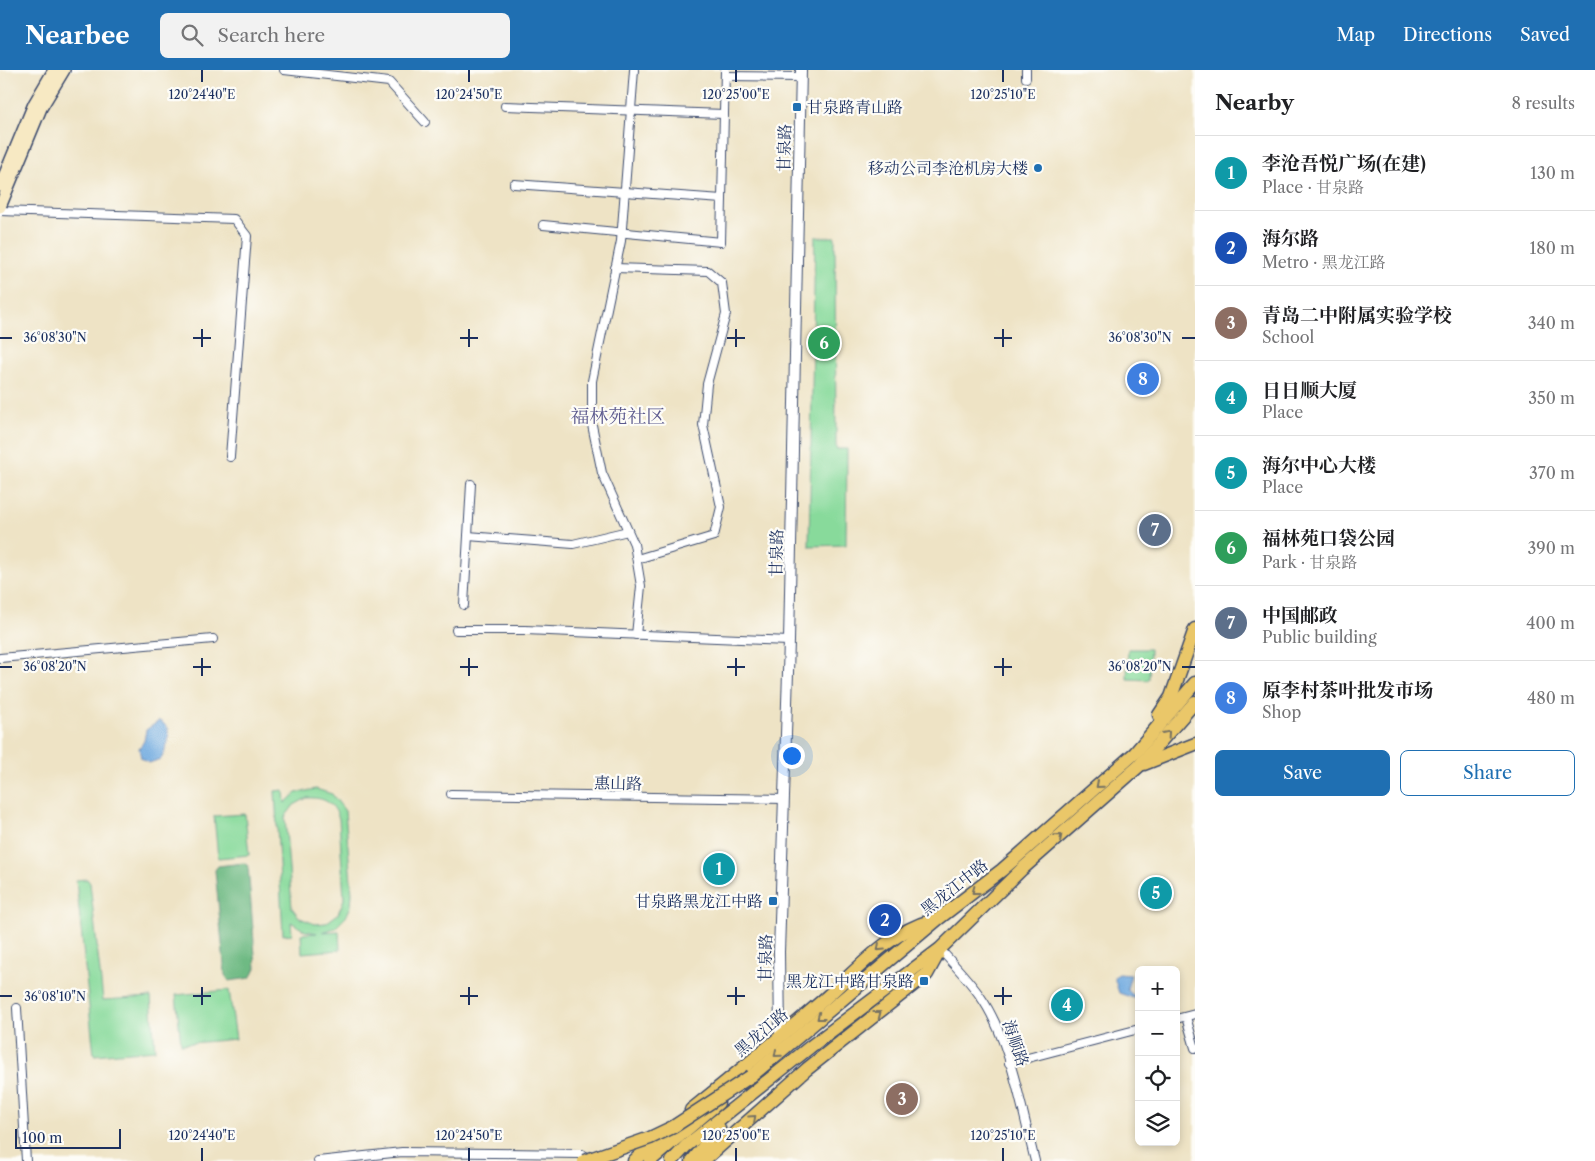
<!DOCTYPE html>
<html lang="en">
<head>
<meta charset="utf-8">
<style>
	:root { --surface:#fff; --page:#f2f2f2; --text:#202124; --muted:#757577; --line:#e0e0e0; --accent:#1f6fb2 }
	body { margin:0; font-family:"Libre Caslon Text","Noto Serif SC",serif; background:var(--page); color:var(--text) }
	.controls { position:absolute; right:15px; bottom:15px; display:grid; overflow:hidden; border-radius:8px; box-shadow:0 2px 8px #0003 }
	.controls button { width:45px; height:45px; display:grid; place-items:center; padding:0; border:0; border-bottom:1px solid var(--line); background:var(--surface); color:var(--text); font:25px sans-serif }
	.scale { position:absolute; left:15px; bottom:12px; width:106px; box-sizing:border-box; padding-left:5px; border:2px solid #1b2f5e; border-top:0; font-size:14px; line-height:18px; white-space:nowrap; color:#1b2f5e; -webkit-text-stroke:4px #fdfcf7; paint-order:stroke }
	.you { position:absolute; left:791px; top:685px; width:18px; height:18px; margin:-12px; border:4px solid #fff; border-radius:50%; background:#1a73e8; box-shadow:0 0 0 8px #1a73e833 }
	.badge { display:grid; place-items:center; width:32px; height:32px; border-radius:50%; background:var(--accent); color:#fff; font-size:16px; font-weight:700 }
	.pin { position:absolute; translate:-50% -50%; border:2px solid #fff; box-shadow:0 1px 5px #0006 }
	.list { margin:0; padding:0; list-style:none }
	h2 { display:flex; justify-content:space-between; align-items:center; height:65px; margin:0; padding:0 20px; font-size:21px }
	h2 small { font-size:16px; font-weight:400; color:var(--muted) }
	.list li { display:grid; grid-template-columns:32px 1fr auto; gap:15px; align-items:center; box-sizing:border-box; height:75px; padding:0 20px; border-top:1px solid var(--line) }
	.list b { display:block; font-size:19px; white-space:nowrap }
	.list p { margin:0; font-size:16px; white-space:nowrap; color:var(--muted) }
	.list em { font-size:16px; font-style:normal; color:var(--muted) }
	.actions { display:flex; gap:10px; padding:15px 20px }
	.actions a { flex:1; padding:11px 0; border:1px solid var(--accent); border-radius:8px; text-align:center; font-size:18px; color:var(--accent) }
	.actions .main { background:var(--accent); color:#fff }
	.icon { flex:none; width:28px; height:28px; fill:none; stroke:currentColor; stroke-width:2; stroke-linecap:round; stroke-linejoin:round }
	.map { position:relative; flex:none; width:1195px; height:1091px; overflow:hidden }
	header { display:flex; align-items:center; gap:30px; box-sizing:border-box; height:70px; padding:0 25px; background:var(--accent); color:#fff }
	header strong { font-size:24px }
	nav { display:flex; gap:28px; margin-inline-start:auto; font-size:18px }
	.search { width:350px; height:45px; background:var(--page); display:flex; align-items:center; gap:12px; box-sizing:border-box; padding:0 18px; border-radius:8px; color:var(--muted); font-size:19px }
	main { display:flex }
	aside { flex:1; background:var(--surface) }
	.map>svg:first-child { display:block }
	.green { fill:#88da9b; stroke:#52847c; fill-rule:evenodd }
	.forest { fill:#6eba83; stroke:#447470 }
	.water { fill:#6ea9df; stroke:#446c9e }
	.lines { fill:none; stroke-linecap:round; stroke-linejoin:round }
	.minor-casing { stroke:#3b4a6d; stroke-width:10 }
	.tertiary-casing { stroke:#3b4a6d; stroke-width:12 }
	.secondary-casing { stroke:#3b4a6d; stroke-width:14 }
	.trunk-casing { stroke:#3b4a6d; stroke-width:15 }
	.minor { stroke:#fff; stroke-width:8 }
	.tertiary { stroke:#fff; stroke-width:10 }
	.secondary { stroke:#f7e9c3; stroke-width:11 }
	.trunk { stroke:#eac769; stroke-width:12 }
	.trunk-bridge-casing { stroke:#3b4a6d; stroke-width:15; stroke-linecap:butt }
	.trunk-bridge { stroke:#eac769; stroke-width:12 }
	.oneway { stroke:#787363 }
	.ticks { fill:none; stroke:#1b2f5e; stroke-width:2 }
	.poi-dot { fill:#1f6fb2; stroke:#fdfcf7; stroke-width:2 }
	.labels { text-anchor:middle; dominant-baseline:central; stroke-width:4.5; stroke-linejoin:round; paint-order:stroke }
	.poi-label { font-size:16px; fill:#1b2f5e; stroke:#fdfcf7; text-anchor:end }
	.street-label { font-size:16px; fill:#1b2f5e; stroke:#fdfcf7 }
	.quarter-label { font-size:19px; fill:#5c5a8e; stroke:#fdfcf7 }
	.ticks-label { font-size:12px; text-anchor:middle; fill:#1b2f5e; stroke:#fdfcf7; stroke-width:4.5; stroke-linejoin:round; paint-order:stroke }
</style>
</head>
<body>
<header>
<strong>Nearbee</strong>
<div class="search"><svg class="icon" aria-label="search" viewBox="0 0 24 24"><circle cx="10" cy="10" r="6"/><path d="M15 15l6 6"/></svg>Search here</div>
<nav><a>Map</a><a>Directions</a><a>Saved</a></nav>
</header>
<main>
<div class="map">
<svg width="1195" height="1091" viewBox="0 0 1195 1091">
	<rect width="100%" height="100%" fill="#fdfcf7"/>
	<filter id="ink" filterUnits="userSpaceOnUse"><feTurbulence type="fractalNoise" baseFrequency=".02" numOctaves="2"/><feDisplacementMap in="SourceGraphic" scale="10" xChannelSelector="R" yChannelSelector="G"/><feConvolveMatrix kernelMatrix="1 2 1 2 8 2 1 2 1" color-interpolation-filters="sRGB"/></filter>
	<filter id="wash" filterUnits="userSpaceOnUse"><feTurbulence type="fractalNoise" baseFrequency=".0096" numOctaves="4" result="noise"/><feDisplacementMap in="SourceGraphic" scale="20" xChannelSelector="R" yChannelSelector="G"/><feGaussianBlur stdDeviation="1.12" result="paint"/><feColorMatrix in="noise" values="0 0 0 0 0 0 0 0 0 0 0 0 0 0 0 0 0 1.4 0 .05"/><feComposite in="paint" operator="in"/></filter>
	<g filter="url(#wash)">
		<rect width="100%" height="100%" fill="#eee3c5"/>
		<g class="green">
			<polygon points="815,167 835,167 836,379 847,379 846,475 809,476"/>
			<polygon points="1128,579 1150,579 1149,610 1127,609"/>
			<path d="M316,719l16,5 13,17 7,82 -1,13 -5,11 -11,11 -12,4 16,-1 1,19 -38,3 -1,-19 16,-1 -12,-2 -14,-9 1,12 -9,1 -8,-144 9,-1 1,13 11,-10zM307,728c16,-1 27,4 32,21l5,80 -6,15 -12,9 -11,1 -15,-6 -8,-10 -7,-91 9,-12z"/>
			<polygon points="245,744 249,785 218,788 214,746"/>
			<polygon points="87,809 90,813 103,930 151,927 155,980 94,985 76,810"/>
			<polygon points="229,920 236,969 181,974 176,925"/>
		</g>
		<polygon class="forest" points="244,793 248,796 256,898 250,908 229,911 225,905 215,800 218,796"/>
		<g class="water">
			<path d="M159,651c17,7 7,27 2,38l-12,4 -8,-5 -2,-10 5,-7 2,-11z"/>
			<polygon points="1119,904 1131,905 1127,919 1133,925 1139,925 1139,930 1119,923 1114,907"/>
		</g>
	</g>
	<g filter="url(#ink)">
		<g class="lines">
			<defs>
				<g id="minor">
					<polyline points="284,0 389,12 425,52"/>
					<polyline points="634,0 621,171 592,311 592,355 602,403 634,474 641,516 636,565"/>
					<polyline points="1026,0 1026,8"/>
					<polyline points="725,6 801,7"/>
					<polyline points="505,36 724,44"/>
					<polyline points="514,114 722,129"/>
					<polyline points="0,141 234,149 247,166 230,387"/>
					<polyline points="543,155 721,172 725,0"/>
					<polyline points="615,198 708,201 722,213 726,244 707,314 703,355 721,437 714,466 637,489"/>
					<polyline points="468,466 573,474 628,461"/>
					<polyline points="464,535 471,414"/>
					<polyline points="456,560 525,560 789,571"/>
					<polyline points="0,588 213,569"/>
					<polyline points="451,724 784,729"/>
					<path d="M940,879c14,16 29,31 40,47 30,42 42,115 55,165"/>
					<polyline points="17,938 26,1091"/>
					<polyline points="1186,947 1195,978"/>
					<polyline points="1176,949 1195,944"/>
					<polyline points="1009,993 1139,959"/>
					<polyline points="318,1091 402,1082 582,1084 591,1089"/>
				</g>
				<polyline id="tertiary" points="780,967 779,882 789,571 801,0"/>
				<g id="secondary">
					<polyline points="0,116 34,34 54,0"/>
					<polyline points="0,137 41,38 64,0"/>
				</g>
				<g id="trunk">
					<polyline points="1159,645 1171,627 1195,559"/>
					<polyline points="1144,694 1195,674"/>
					<polyline points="743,1013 938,849 1002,800 1135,683 1195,613"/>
					<path d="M691,1040c44,-35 87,-71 130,-108 37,-32 64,-68 112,-82"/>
					<polyline points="634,1091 667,1061"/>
					<polyline points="650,1091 718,1033"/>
					<polyline points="672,1091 686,1076 810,977 940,879 1022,799 1139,696 1195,632"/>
					<polyline points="692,1091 719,1058"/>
					<polyline points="703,1091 807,999 927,904 938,884"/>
				</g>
			</defs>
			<use href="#minor" class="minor-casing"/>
			<use href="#tertiary" class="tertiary-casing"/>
			<use href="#secondary" class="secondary-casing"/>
			<use href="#trunk" class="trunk-casing"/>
			<use href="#minor" class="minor"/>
			<use href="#tertiary" class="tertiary"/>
			<use href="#secondary" class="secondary"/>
			<use href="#trunk" class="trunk"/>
			<defs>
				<polyline id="trunk-bridge" points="584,1091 650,1068 673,1057 751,1006"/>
			</defs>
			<use href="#trunk-bridge" class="trunk-bridge-casing"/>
			<use href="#trunk-bridge" class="trunk-bridge"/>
		</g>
		<defs><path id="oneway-chevron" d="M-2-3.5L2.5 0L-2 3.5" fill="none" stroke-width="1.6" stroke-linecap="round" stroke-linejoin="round" transform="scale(1.25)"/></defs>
		<g class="oneway">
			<use href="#oneway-chevron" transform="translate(1167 664) rotate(-49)"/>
			<use href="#oneway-chevron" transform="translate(1099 715) rotate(139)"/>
			<use href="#oneway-chevron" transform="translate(1059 767) rotate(-41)"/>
			<use href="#oneway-chevron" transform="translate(975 821) rotate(143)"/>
			<use href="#oneway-chevron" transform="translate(880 878) rotate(137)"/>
			<use href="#oneway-chevron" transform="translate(878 944) rotate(-38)"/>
			<use href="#oneway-chevron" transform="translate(820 947) rotate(142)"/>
			<use href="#oneway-chevron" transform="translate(777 984) rotate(139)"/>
			<use href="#oneway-chevron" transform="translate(753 1048) rotate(-42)"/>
		</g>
	</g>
	<path class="ticks" d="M202,0v12M469,0v12M736,0v12M1003,0v12M202,259v18M469,259v18M736,259v18M1003,259v18M0,268h12M193,268h18M460,268h18M727,268h18M994,268h18M1182,268h13M202,588v18M469,588v18M736,588v18M1003,588v18M0,597h12M193,597h18M460,597h18M727,597h18M994,597h18M1182,597h13M202,917v18M469,917v18M736,917v18M1003,917v18M0,926h12M193,926h18M460,926h18M727,926h18M994,926h18M202,1078v13M469,1078v13M736,1078v13M1003,1078v13"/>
	<g class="poi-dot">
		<rect x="792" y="32" width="10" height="10" rx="2.5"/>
		<circle cx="1038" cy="98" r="5"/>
		<rect x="768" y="826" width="10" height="10" rx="2.5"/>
		<rect x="919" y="906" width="10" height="10" rx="2.5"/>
	</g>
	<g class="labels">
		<g class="poi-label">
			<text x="807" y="37" text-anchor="start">甘泉路青山路</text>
			<text x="1028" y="98">移动公司李沧机房大楼</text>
			<text x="763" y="831">甘泉路黑龙江中路</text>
			<text x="914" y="911">黑龙江中路甘泉路</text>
		</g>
		<g class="street-label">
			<text transform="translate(784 78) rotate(-89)">甘泉路</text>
			<text transform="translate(776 483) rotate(-89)">甘泉路</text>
			<text transform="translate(618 713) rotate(1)">惠山路</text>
			<text transform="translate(954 817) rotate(-38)">黑龙江中路</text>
			<text transform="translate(765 888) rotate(-89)">甘泉路</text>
			<text transform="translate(761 962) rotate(-40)">黑龙江路</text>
			<text transform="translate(1016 973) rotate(71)">海顺路</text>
		</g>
		<g class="quarter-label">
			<text x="618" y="346">福林苑社区</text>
		</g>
	</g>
	<g class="ticks-label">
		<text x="202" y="29">120°24'40"E</text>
		<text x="469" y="29">120°24'50"E</text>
		<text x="736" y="29">120°25'00"E</text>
		<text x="1003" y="29">120°25'10"E</text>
		<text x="55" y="272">36°08'30"N</text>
		<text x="1140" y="272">36°08'30"N</text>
		<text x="55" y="601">36°08'20"N</text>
		<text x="1140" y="601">36°08'20"N</text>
		<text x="55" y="931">36°08'10"N</text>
		<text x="202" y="1070">120°24'40"E</text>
		<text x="469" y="1070">120°24'50"E</text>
		<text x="736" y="1070">120°25'00"E</text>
		<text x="1003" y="1070">120°25'10"E</text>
	</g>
</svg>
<div class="controls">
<button>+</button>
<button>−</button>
<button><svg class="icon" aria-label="locate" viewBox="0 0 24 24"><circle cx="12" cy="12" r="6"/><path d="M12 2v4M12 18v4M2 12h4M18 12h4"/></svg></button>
<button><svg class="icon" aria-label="layers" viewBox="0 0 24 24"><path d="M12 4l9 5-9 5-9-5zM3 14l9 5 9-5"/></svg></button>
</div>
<div class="scale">100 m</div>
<div class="you"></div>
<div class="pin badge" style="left:719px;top:799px;background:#0f9aa8">1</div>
<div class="pin badge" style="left:885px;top:850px;background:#1a4fb4">2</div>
<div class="pin badge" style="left:902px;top:1029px;background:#8d6e63">3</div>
<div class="pin badge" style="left:1067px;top:935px;background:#0f9aa8">4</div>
<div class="pin badge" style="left:1156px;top:823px;background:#0f9aa8">5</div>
<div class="pin badge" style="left:824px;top:273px;background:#2e9e5b">6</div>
<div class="pin badge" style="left:1155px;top:460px;background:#5c6f8a">7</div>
<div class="pin badge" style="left:1143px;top:309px;background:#3f7fe0">8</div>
</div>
<aside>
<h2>Nearby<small>8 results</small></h2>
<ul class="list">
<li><span class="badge" style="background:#0f9aa8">1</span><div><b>李沧吾悦广场(在建)</b><p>Place · 甘泉路</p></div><em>130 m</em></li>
<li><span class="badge" style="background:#1a4fb4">2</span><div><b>海尔路</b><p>Metro · 黑龙江路</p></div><em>180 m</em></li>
<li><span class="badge" style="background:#8d6e63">3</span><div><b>青岛二中附属实验学校</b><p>School</p></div><em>340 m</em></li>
<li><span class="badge" style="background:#0f9aa8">4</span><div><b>日日顺大厦</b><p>Place</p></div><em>350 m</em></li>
<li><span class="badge" style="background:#0f9aa8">5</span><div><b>海尔中心大楼</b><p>Place</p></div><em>370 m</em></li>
<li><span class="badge" style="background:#2e9e5b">6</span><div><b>福林苑口袋公园</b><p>Park · 甘泉路</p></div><em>390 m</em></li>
<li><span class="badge" style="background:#5c6f8a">7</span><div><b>中国邮政</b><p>Public building</p></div><em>400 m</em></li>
<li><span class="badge" style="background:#3f7fe0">8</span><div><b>原李村茶叶批发市场</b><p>Shop</p></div><em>480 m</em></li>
</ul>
<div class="actions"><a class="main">Save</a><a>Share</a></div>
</aside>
</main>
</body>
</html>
